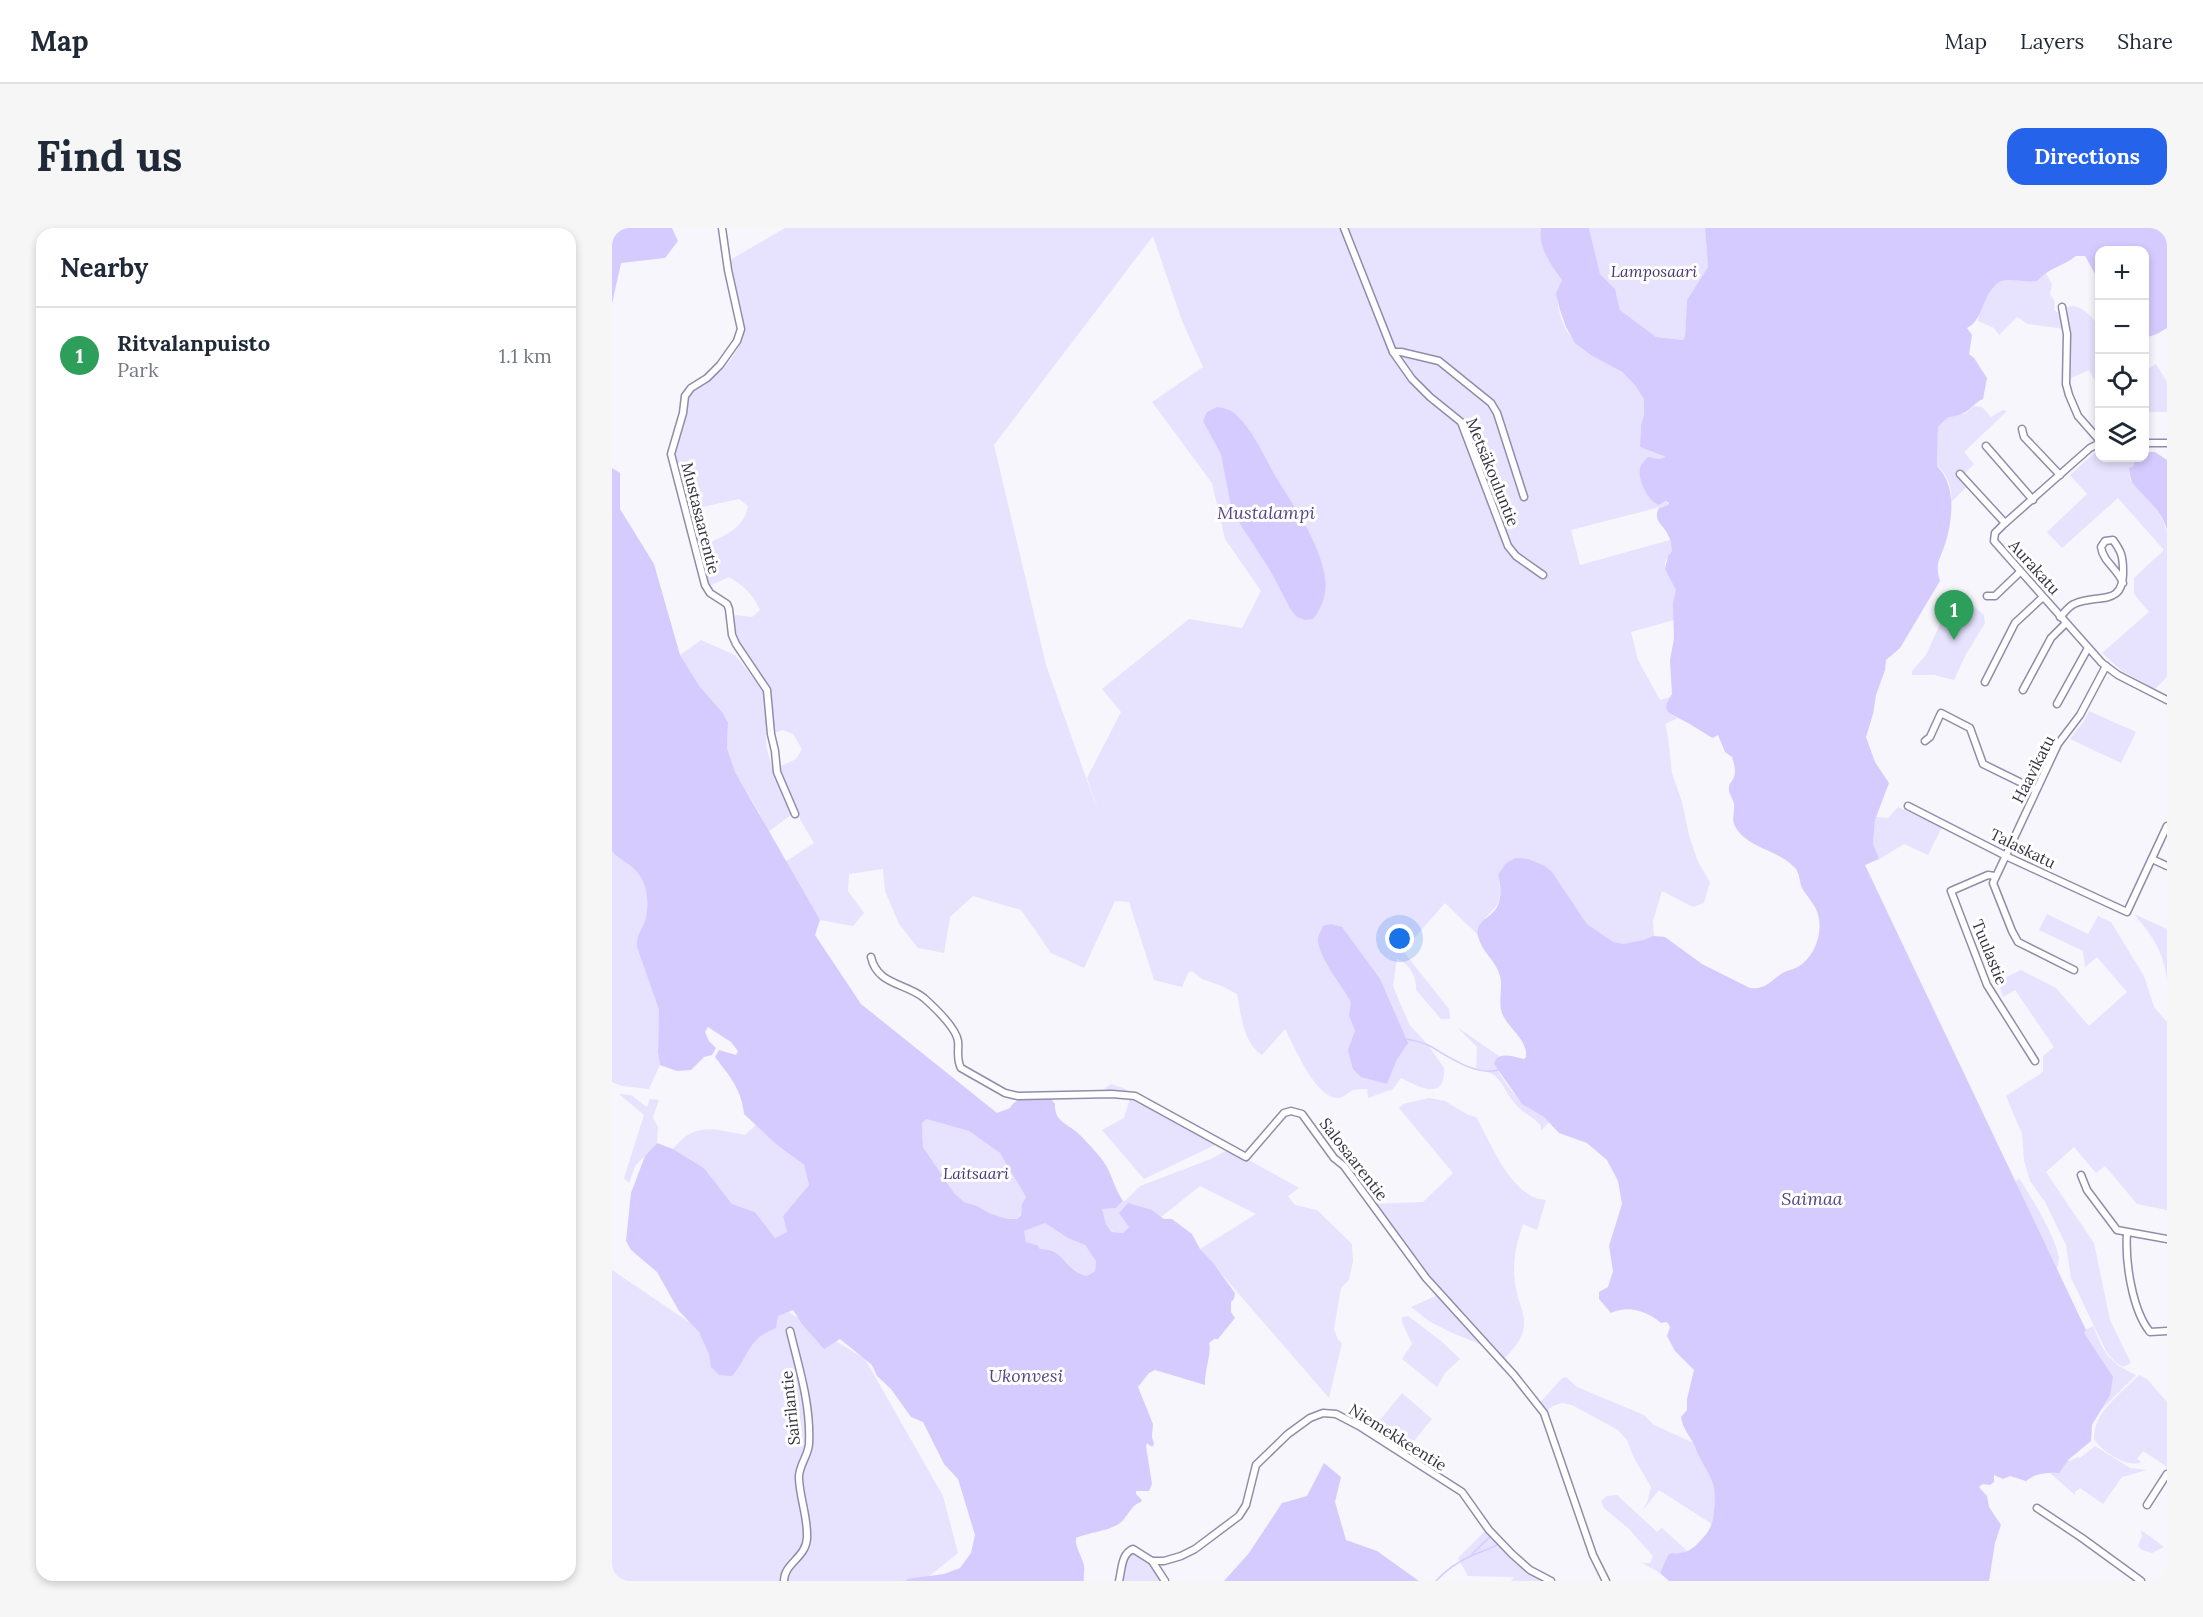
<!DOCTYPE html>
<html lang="en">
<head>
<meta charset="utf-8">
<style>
	:root { --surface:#fff; --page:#f6f6f7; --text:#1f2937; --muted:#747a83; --line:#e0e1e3; --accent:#2563eb }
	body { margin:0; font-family:Lora,serif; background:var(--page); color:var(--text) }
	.controls { position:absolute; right:18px; top:18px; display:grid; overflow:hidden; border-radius:12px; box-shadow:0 3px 9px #0003 }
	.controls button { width:54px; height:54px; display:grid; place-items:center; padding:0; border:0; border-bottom:2px solid var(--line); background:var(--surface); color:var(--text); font:30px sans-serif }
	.you { position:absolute; left:788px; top:711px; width:21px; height:21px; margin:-15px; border:4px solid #fff; border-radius:50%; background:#1a73e8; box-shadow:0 0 0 9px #1a73e833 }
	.badge { display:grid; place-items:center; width:39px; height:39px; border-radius:50%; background:var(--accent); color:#fff; font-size:20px; font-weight:700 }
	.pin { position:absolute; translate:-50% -50px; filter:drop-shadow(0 2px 3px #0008) }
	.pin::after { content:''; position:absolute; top:32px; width:21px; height:18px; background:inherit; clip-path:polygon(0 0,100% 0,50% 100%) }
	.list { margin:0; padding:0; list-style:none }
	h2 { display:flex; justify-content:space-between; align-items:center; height:78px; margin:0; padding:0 24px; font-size:26px }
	h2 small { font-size:20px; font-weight:400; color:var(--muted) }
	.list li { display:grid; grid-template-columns:39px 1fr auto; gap:18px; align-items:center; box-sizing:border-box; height:96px; padding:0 24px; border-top:2px solid var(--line) }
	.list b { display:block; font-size:22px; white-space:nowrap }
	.list p { margin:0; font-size:20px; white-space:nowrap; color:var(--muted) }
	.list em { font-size:20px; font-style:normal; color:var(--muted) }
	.icon { flex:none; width:33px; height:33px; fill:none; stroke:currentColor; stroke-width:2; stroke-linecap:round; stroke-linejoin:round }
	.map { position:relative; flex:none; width:1555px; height:1353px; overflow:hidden; border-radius:18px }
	header { display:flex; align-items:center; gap:36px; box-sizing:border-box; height:84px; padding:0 30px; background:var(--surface); border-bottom:2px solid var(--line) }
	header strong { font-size:28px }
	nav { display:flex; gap:33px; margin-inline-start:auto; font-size:21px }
	.intro { display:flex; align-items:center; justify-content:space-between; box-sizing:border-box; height:144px; padding:0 36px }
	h1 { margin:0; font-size:42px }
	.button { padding:15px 27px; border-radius:18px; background:var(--accent); color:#fff; font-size:21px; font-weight:700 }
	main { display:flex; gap:36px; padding:0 36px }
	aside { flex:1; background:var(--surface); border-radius:18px; box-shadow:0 3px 9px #0003 }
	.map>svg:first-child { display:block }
	.green { fill:#e7e2fe; fill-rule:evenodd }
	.water { fill:#d5cbff; fill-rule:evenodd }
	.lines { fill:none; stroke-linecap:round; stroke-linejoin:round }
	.stream { stroke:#d5cbff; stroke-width:1.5 }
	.ferry { stroke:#564685; stroke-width:1.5; stroke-dasharray:8 6; stroke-linecap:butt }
	.minor-casing { stroke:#928cab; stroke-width:9 }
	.minor { stroke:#fff; stroke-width:6 }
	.labels { text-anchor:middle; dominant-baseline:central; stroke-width:6; stroke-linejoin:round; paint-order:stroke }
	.park-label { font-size:16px; font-style:italic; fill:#463673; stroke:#fff }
	.street-label { font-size:16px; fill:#35333f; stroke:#fff }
	.water-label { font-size:18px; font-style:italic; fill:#564685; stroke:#fff }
</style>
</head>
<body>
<header>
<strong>Map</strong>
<nav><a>Map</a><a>Layers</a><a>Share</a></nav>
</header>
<div class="intro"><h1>Find us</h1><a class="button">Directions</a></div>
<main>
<aside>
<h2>Nearby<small></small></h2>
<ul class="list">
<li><span class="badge" style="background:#2e9e5b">1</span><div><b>Ritvalanpuisto</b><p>Park</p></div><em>1.1 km</em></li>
</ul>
</aside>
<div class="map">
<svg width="1555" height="1353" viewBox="0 0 1555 1353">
	<rect width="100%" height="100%" fill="#f7f6fd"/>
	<g class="green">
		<path d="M173,0h756c-2,19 9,38 21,52 -1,6 -5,11 -5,17 5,67 65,56 86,100 5,10 -2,21 -2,31 -1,7 0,13 -1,19l26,10 -6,2 -12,-2c-2,3 -5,5 -7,8 -6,12 7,37 18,40l8,-4 1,4 -97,25 9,35 90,-25 2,11c-17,18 2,23 4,40 0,7 -3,21 -2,29l-43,12 7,28 22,40 10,-3c-7,10 -3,17 8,21l-13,6 3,13 4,36 10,29 7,33 9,27 12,20 -6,21 -11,4 -31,-16 -9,30 1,15 12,4 3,17 7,2 -3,5 -13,-2 -5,-7 -8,6 -8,-2 -2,-4 -4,1 -5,11v14l-4,1 -2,-3 -6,1v9l-6,2 -1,-3 -3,1v4l-6,5 -7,-4 -6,3 -9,-2c-1,-2 -2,-5 -4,-8 -3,-3 -9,-2 -12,-6 -20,-20 -3,-52 15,-66l8,6 -33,-49 -7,-6 -17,-6 -13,-1 -10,5 -7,11c9,40 -14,31 -20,60l-33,-32 -42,48 46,58 1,10h-9l-25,-29c1,-13 -7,-27 -19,-31l-4,27 16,38 19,21 16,23c2,34 -26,19 -43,10l-8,11 -25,9 -1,-9c-4,0 -10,0 -14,1 -6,3 -9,8 -16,8 -22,-1 -43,-52 -52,-69l-23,26c-19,-12 -21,-41 -25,-61l-15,-8 -20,-7 -10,-8 -4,2 -6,14 -28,-7 -25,-78 -14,-1 -31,67 -33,-15 -30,-43 -48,-14 -23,21 -6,36 -26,-5 -19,-24 -14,-33 -2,-22 -34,5 -1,17 16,22 -11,13 -33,-6 -35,-58 29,-19 -13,-22 -22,-54 17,-8 6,-10 -9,-15 -10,-4 -9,3c-1,-12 0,-37 -5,-47 -15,-27 -37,-37 -34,-71l17,2 8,-7c-7,-16 -16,-24 -31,-33l-20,9 -12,-39c21,-8 47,-16 51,-41l-9,-7 -51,11 -13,-53c0,-7 12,-59 14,-63 6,-7 13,-8 19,-13 14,-8 30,-28 34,-43 6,-22 -10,-55 -12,-78zM541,8l29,85 21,46 -51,35 60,81 13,56 36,52 -19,37 -53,-9 -87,70 19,23 -34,66 13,39 -54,-152 -52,-220z"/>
		<polygon points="977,0 1093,0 1096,39 1075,72 1073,108 1071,112 1044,109 1008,82 1003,61 988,47"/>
		<polygon points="1365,0 1428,35 1440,56 1438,66 1443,74 1442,82 1449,87 1452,101 1416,96 1405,89 1387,107 1382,100 1366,93 1367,88 1364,86"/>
		<path d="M1460,78c10,0 25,14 27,24 4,14 0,43 0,58l-10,-18 -20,9v-46l-4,-25z"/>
		<polygon points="1544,136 1555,154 1555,184 1533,184 1533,143"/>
		<path d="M1362,178l8,1 9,10 12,-7 4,1 -43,41 10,12 -11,11 8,8 -20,19c2,-13 -3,-27 -14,-37l1,-38 11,-11 17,-3z"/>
		<path d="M1487,221l1,9h44l-1,2 -9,2v4l-5,2 1,12c16,16 31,30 37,52v145l-12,12 -33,-18 -20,-18 47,-41 -15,-18v-16l30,-28 -46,-52 -56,50 -15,-16 40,-38 -17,-19z"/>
		<polygon points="1338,374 1361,378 1372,387 1373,395 1353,428 1342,452 1322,447 1300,447 1300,443 1314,427"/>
		<polygon points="89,412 123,427 151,462 155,485 154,518 162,546 179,587 156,604 147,584 123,544 115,520 116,493 110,484 88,459 68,427"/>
		<polygon points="1477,483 1524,504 1509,535 1458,511 1472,493"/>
		<polygon points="1286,579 1330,599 1316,627 1292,616 1266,632 1261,617 1263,592 1264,589 1276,590"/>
		<path d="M0,623c6,9 20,12 28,25 8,12 9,31 5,45 -4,11 -9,13 -8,26l22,63 -1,43 2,12 -11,24 -27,-3 -10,-4z"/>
		<polygon points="1435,686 1476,706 1486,688 1499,694 1532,748 1542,779 1555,794 1555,982 1525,976 1493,938 1484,945 1462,919 1434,944 1482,1015 1498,1092 1519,1135 1511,1139 1503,1134 1494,1123 1459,1050 1454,1017 1433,974 1418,953 1412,932 1410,906 1394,868 1431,844 1431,828 1442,819 1403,762 1391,769 1386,753 1409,742 1444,760 1477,798 1515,764 1485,729 1473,739 1471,723 1427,702"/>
		<path d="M1522,686l33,15v51c-4,-30 -14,-43 -33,-66z"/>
		<path d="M845,799l42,29 -5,8c8,14 17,28 28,39 8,8 19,10 27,19l-8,9v-5c-7,-9 -17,-12 -25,-21 -16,-19 -12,-30 -40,-37l1,-21z"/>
		<polygon points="499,856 511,860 607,915 532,951 490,902 512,890 518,870 492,861"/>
		<polygon points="7,866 19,867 35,879 38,871 47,872 41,889 46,899 45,915 23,938 17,955 12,950 32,887"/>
		<path d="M817,870l16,3 23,14 8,2c15,26 27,60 52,77 5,4 13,5 18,6l-9,30 -14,-6c-8,23 -12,45 -6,69 2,11 8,20 7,32 -1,16 -14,27 -24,39l-18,-19 -32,-13 -21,-11 -18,-14 29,-13 -68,-90 51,-2 30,-29 -54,-65 4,-4z"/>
		<path d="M314,891l43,12 31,22 26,44c-4,7 -3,16 -9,22h-10l-19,-6 -11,-7 -13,-4 -10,-9 -31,-46 -1,-23z"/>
		<path d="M144,897l20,19 28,21 5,20 -26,31 4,16 -12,6 -20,-26 -23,-8 -28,-36 -31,-19c22,-28 41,-20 72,-14z"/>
		<polygon points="617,921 687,960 676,968 683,977 705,982 740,1016 741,1033 737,1052 729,1060 722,1101 726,1112 730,1115 717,1170 588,1021 644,986 588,958 549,989 540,982 513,992 517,999 511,1005 501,1004 494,996 490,981 504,980 511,973 513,973 528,958 599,931"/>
		<path d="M1407,950c12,19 37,59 40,80 0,4 -2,10 -3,14l29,58 8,-4c11,27 16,37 43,49l-37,37 -86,-227z"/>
		<path d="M433,995l23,15 17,7 11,16 -1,10 -8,5c-23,-5 -22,-28 -47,-27l-3,-4 -11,-3 -3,-11z"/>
		<polygon points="0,1042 105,1113 162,1075 253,1131 331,1268 346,1325 311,1353 0,1353"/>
		<polygon points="796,1088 829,1113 848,1131 833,1145 825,1159 790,1131 800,1116 790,1094 790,1089"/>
		<path d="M1527,1147l8,4 20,23v67l-1,-3 -23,-15 -6,8 4,3c-12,7 -40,-11 -47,-23 0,-28 27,-45 45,-64z"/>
		<path d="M954,1149l11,10 67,28 10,10 40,18c4,13 12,22 18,34 6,14 2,33 0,47l-53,-34 -16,20 5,-10 3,-13 -18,-31 -6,-16 -9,-10 -46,-25 -10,-2 -9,3 -9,7 -6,-8 24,-27z"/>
		<polygon points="790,1165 820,1191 791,1226 758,1204"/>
		<polygon points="1483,1218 1518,1240 1535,1242 1510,1249 1491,1276 1468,1260 1463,1264 1463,1267 1438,1245 1421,1247 1414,1253 1398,1247 1454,1229 1457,1233 1466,1229 1468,1230"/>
		<polygon points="1005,1267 1045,1304 1050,1300 1075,1323 1068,1326 1059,1325 1056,1327 1048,1345 1030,1335 1038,1335 1041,1328 1017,1301 992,1280 989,1273 995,1268"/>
		<polygon points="876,1300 900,1327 939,1353 899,1353 902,1349 856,1348 846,1330"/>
		<polygon points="1529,1302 1552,1319 1540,1325 1530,1322 1526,1318 1530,1308"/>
		<polygon points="517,1322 540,1333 553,1353 507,1353"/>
	</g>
	<g class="water">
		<polygon points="0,0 60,0 66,13 53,30 9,35 0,76"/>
		<path d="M929,0h48l11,46 15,15 5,21 36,27 27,3 2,-4 2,-36 21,-33 -3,-39h462v100l-10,6 -12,4 -1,-88h-44l-1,31 -14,-25h-9c-14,11 -28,12 -39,25 -10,2 -30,-4 -38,1 -18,13 -15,38 -32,46l5,7 -3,19 5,4 13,20 -4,21c-8,3 -12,11 -20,14 -15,7 -11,-1 -25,14l-1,39c19,19 16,51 9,75 -5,18 -12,21 -6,40l-40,67 -14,12 -1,10 -9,25 -3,19 -7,23 9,25 14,21 -14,37 -2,24 6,15 -14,6 221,465 -2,3 29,44 -3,18 -18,30 -1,16 -23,19 -9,13c-13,-1 -23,0 -33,8l-16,-5 -7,3 -9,-4v7l-4,3 -7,-1 -4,3 8,9 2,11 12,18 -6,18 -6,38h-320l-9,-8 8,-18 3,-2c14,2 22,-4 31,-14 9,-9 11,-17 12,-29 3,-26 -2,-30 -14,-52 -3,-5 -4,-11 -8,-17 -5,-9 -9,-13 -11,-24l6,-7v-11l7,-29 -19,-19 -8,-15 3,-9 -3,-5 -6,1c-14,-12 -33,-18 -50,-10l-12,-14v-7l9,-5 5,-16 -4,-25 13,-42 -4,-23 -11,-21 -20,-17 -28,-10 -15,-16 -22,-13 -28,-40c3,-14 20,-7 30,-5l2,-2c2,-18 -18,-28 -24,-44 -4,-11 1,-25 -2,-37 -4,-16 -18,-23 -22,-40 -3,-15 13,-18 19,-29 5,-11 4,-21 1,-32l7,-11 10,-6 13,1 17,7 7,6 35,52 26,18 10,2 21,-4 9,-4 12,1 37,27 48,24c19,3 24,-14 40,-18 22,-5 34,-35 28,-55 -2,-10 -11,-18 -16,-27 -3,-7 -2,-16 -8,-21 -15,-17 -48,-19 -59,-41 -4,-7 0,-14 -1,-22 -1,-6 -6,-10 -5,-17 0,-4 2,-4 4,-8 4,-7 1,-15 -1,-22l-7,-5 -7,-17 -5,3 -4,-2c-8,-5 -17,-11 -25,-15 -14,-8 -25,-8 -12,-27l-2,-34 4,-21 -1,-36 3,-13 -11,-21 3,-13 4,-5c-1,-6 -1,-11 -4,-16 -4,-10 -16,-14 -9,-27l9,-3 1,-2 -3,-2 -7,4c-11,-3 -24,-28 -18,-40 2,-3 4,-5 7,-8l12,2 6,-2 -26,-10 1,-22 3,-11v-15l-9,-14 -13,-13 -31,-17 -16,-12 -9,-16 -6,-17 -4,-16 6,-14c-11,-14 -24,-33 -21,-52z"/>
		<path d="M605,179c7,1 12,2 17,6 18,15 29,41 40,61 19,31 42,62 50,98 4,18 0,33 -11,47l-8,1 -8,-3 -6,-7 -21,-40 -28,-43 -11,-21 -10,-52 -18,-33 4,-9z"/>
		<path d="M1534,224h9l12,8v70c-6,-22 -22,-31 -35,-48 -2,-4 -2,-9 -3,-14l5,-2v-4l9,-2z"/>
		<path d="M0,240l8,5v36l34,55 26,91 20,32 22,25 6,10 -1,26 8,24 85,148 -5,15 46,69 136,109 13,-5c7,-14 28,-11 41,-9l4,5c-1,19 15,20 25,31 9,10 20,20 27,32 6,12 8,22 16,34l-7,7 -14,1 4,15 6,8 11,1 6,-6 -10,-14 9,-10 24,7 12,9h8l20,15 8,15 13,14 22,30 -1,6 -3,3v10l4,6 -17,21h-4l-5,4c3,9 -5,30 -4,42l-50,-15 -6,3 -11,14 15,37 -1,13 2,7 -2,3 -5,-4 -1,3 6,38 -3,7h-13v3l6,6 -1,2c-11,3 -14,18 -24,23 -13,7 -27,7 -41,13 -1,10 6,18 8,28 1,5 -1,10 0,15h-178l1,-2 37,-5 16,-6 11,-15 4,-18 -17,-56 -14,-15 -21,-42 -12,-5 -20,-28 -14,-13 -5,-11 -32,-26 -16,10 -22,-25 -9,-14 -15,6 -2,12c-29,11 -26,27 -44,48l-13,-1 -8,-8 -2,-13 -10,-22 -20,-21 -22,-39 -26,-22 -5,-9 5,-48 14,-37 12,-13 16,6 31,19 28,36 23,8 20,26 12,-6 -4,-16 26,-31 -5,-20 -28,-21 -32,-30c-2,-24 -15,-39 -29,-57l4,-7 17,5 2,-4 -7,-9 -23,-15 -3,5 4,9 7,7 -4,7 -8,2 -13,13 -14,1 -17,-6 -2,-12 1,-43 -22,-63c-1,-13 4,-15 8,-26 4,-14 3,-33 -5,-45 -8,-13 -22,-16 -28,-25zM314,891l43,12 31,22 26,44 -4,7 -1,11 -4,4h-10l-18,-6 -12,-7 -13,-4 -10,-9 -31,-46 -1,-23zM433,995l23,15 17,7 11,16 -1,10 -8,5c-23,-5 -22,-28 -47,-27l-3,-4 -11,-3 -2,-11z"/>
		<path d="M719,696l11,3 38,52 28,64 -12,18 -9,23 -26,-7 -8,-8 -5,-19 7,-19 -6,-16 2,-13c-9,-17 -33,-45 -33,-63 0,-4 4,-9 5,-13z"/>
		<polygon points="712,1235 729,1249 723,1274 734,1312 765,1323 807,1353 612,1353 637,1325 670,1275 695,1268"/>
	</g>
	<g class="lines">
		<g class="stream">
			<path d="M795,811c7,2 16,3 23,7 18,11 46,30 68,24"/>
			<polyline points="860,1326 880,1307"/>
			<path d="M824,1353c10,-11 23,-20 37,-26 9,-4 18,-6 27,-12"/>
		</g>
		<polyline class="ferry" points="1550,0 1555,1"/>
		<defs>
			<g id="minor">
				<polyline points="110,0 116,42 129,101 125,113 108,137 95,150 79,160 73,168 71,185 59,226 93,357 98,365 115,376 117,381 120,407 124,416 155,462 159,506 163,523 165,544 183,586"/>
				<polyline points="732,0 781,124 800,151 818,169 849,194 896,318 904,328 931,347"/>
				<polyline points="1450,79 1455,106 1454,156 1457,167 1466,188 1488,213"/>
				<polyline points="781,124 789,124 827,133 879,175 885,185 912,269"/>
				<polyline points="1410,201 1412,209 1448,247"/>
				<polyline points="1488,215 1478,220 1391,297 1383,305 1382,313 1490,435 1506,447 1555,472"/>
				<polyline points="1532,215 1555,215"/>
				<polyline points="1374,218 1421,272"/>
				<polyline points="1348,246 1393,295"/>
				<polyline points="1375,368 1383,368 1408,344"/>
				<path d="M1448,389c4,-4 9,-11 14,-13 24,-11 50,4 49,-34 0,-14 -2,-19 -10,-30l-8,1 -4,6c2,15 17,22 22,36"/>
				<polyline points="1373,454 1403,395 1431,369"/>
				<polyline points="1411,462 1439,410 1454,395"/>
				<polyline points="1445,476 1476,420"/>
				<polyline points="1313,513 1318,509 1329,485 1358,500 1371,536 1424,562"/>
				<polyline points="1296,578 1398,630 1515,684 1555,598"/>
				<polyline points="1540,631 1555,638"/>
				<polyline points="1383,648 1376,647 1339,663 1375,757 1423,833"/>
				<path d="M259,729c6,28 35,26 53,41 10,9 32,30 34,43 1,9 -2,18 3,27l44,25 13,3 94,-2 23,2 111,61 38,-44 7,-2 11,3 32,44 10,8 82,112 88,97 30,38 49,142 13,26"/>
				<polyline points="1462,742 1406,714 1400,703 1381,655 1446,516 1468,487 1494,438"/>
				<polyline points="1469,947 1475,962 1505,1002 1555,1011"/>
				<path d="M1515,1005c-2,28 5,77 23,99l17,-1"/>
				<polyline points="1535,1277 1555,1246"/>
				<polyline points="1425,1280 1470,1310 1529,1353"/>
				<polyline points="540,1333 553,1353"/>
				<path d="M172,1353c0,-18 22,-23 23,-43 1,-20 -7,-39 -8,-59 -1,-13 9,-22 10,-35 2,-39 -10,-76 -19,-113"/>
				<path d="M507,1353c3,-12 2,-27 14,-32l19,12h12l17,-5 14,-7 44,-33 7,-11 10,-40 32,-31 22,-16 13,-5 13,1 23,12 103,66 27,38 23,24 18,16 21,11"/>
			</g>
		</defs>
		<use href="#minor" class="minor-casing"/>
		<use href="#minor" class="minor"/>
	</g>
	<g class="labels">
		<g class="park-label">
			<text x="1042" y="43">Lamposaari</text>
			<text x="364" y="945">Laitsaari</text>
		</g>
		<g class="street-label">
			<text transform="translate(881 244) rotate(68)">Metsäkouluntie</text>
			<text transform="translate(89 290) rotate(76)">Mustasaarentie</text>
			<text transform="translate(1423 339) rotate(48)">Aurakatu</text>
			<text transform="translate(1421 541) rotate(-63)">Haavikatu</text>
			<text transform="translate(1411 620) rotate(26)">Talaskatu</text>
			<text transform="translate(1378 724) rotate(68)">Tuulastie</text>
			<text transform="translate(742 931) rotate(52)">Salosaarentie</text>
			<text transform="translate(178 1180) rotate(-96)">Sairilantie</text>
			<text transform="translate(786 1209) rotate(32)">Niemekkeentie</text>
		</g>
		<g class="water-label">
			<text x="654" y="284">Mustalampi</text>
			<text x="1200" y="970">Saimaa</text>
			<text x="414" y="1147">Ukonvesi</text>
		</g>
	</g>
</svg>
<div class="controls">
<button>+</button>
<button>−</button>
<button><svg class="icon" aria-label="locate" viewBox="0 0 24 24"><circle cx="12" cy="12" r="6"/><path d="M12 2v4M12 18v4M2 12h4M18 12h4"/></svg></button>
<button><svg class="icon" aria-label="layers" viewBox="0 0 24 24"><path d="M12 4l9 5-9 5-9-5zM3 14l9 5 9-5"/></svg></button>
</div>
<div class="you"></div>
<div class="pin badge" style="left:1342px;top:412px;background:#2e9e5b">1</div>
</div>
</main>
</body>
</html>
